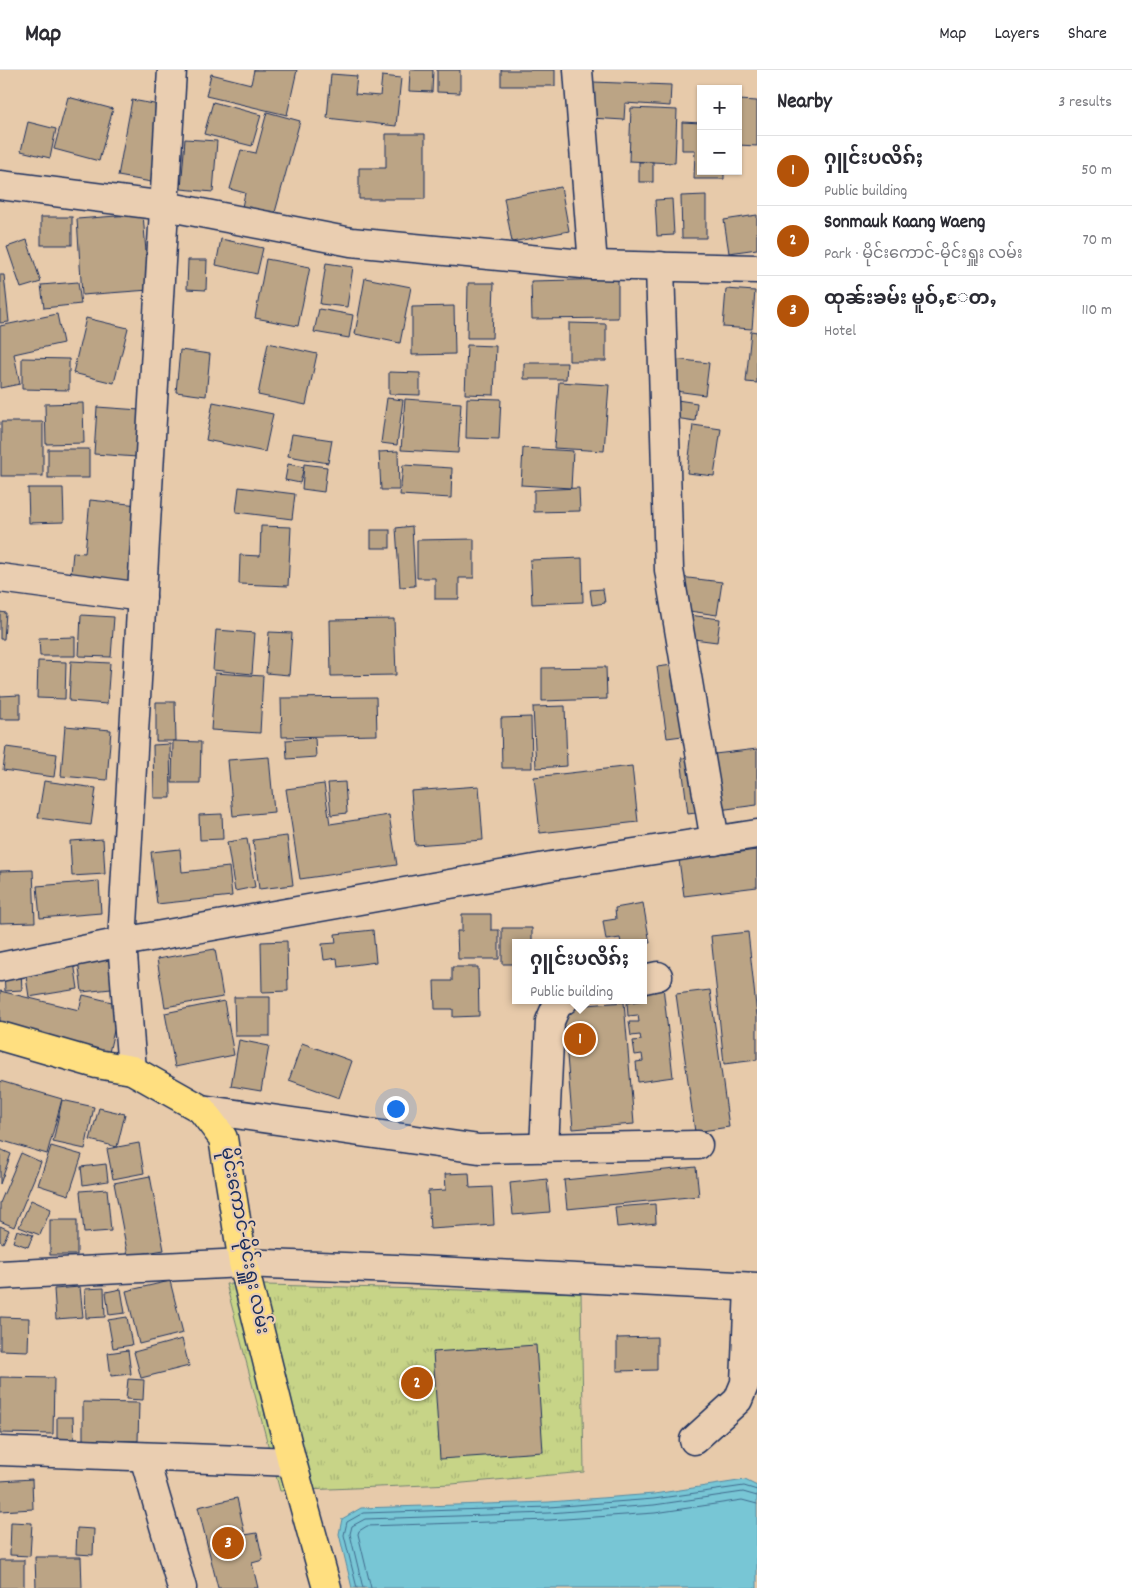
<!DOCTYPE html>
<html lang="en">
<head>
<meta charset="utf-8">
<style>
	:root { --surface:#fff; --page:#f7f7f7; --text:#2b2b33; --muted:#7c7c81; --line:#e1e1e2; --accent:#b45309 }
	body { margin:0; font-family:Dekko,"Noto Sans Myanmar",sans-serif; background:var(--page); color:var(--text) }
	.controls { position:absolute; right:15px; top:15px; display:grid; overflow:hidden; border-radius:0px; box-shadow:0 1px 4px #0004 }
	.controls button { width:45px; height:45px; display:grid; place-items:center; padding:0; border:0; border-bottom:1px solid var(--line); background:var(--surface); color:var(--text); font:25px sans-serif }
	.you { position:absolute; left:395px; top:1038px; width:18px; height:18px; margin:-12px; border:4px solid #fff; border-radius:50%; background:#1a73e8; box-shadow:0 0 0 8px #1a73e833 }
	.badge { display:grid; place-items:center; width:32px; height:32px; border-radius:50%; background:var(--accent); color:#fff; font-size:16px; font-weight:700 }
	.pin { position:absolute; translate:-50% -50%; border:2px solid #fff; box-shadow:0 1px 5px #0006 }
	.popup { position:absolute; left:512px; top:869px; width:135px; height:65px; box-sizing:border-box; display:grid; place-content:center; border-radius:0px; background:var(--surface); filter:drop-shadow(0 1px 4px #0005); font-size:16px; white-space:nowrap; color:var(--muted) }
	.popup b { font-size:19px; color:var(--text) }
	.popup::after { content:''; position:absolute; left:50%; top:100%; margin-left:-10px; border:10px solid transparent; border-top-color:var(--surface) }
	.list { margin:0; padding:0; list-style:none }
	h2 { display:flex; justify-content:space-between; align-items:center; height:65px; margin:0; padding:0 20px; font-size:21px }
	h2 small { font-size:16px; font-weight:400; color:var(--muted) }
	.list li { display:grid; grid-template-columns:32px 1fr auto; gap:15px; align-items:center; box-sizing:border-box; height:70px; padding:0 20px; border-top:1px solid var(--line) }
	.list b { display:block; font-size:19px; white-space:nowrap }
	.list p { margin:0; font-size:16px; white-space:nowrap; color:var(--muted) }
	.list em { font-size:16px; font-style:normal; color:var(--muted) }
	.map { position:relative; flex:none; width:757px; height:1518px; overflow:hidden }
	header { display:flex; align-items:center; gap:30px; box-sizing:border-box; height:70px; padding:0 25px; background:var(--surface); border-bottom:1px solid var(--line) }
	header strong { font-size:24px }
	nav { display:flex; gap:28px; margin-inline-start:auto; font-size:18px }
	main { display:flex }
	aside { flex:1; background:var(--surface) }
	.map>svg:first-child { display:block }
	.park { fill:url(#park-tufts); stroke:#718272 }
	.water { fill:#78c6d5; stroke:#538aa5 }
	.lines { fill:none; stroke-linecap:round; stroke-linejoin:round }
	.shore { stroke:#406b8e; stroke-width:1 }
	.building { fill:#bba485; stroke:#1b2f5e }
	.minor-casing { stroke:#1b2f5e; stroke-width:31 }
	.major-casing { stroke:#1b2f5e; stroke-width:31 }
	.minor { stroke:#eaceb1; stroke-width:28 }
	.major { stroke:#ffdf80; stroke-width:28 }
	.labels { text-anchor:middle; dominant-baseline:central; stroke-width:4.5; stroke-linejoin:round; paint-order:stroke }
	.street-label { font-size:19px; fill:#1b2f5e; stroke:#eaceb1 }
</style>
</head>
<body>
<header>
<strong>Map</strong>
<nav><a>Map</a><a>Layers</a><a>Share</a></nav>
</header>
<main>
<div class="map">
<svg width="757" height="1518" viewBox="0 0 757 1518">
	<defs>
		<pattern id="park-tufts" width="24" height="20" patternUnits="userSpaceOnUse" patternTransform="scale(1.25)"><rect width="24" height="20" fill="#c7d487"/><path d="M3 7l-1-3M5 7V3M7 7l1-3M15 17l-1-3M17 17v-4M19 17l1-3" fill="none" stroke="#aab677"/></pattern>
	</defs>
	<rect width="100%" height="100%" fill="#e7caaa"/>
	<filter id="ink" filterUnits="userSpaceOnUse"><feTurbulence type="fractalNoise" baseFrequency=".02" numOctaves="2"/><feDisplacementMap in="SourceGraphic" scale="10" xChannelSelector="R" yChannelSelector="G"/><feConvolveMatrix kernelMatrix="1 2 1 2 8 2 1 2 1" color-interpolation-filters="sRGB"/></filter>
	<g filter="url(#ink)">
		<polygon class="park" points="226,1214 581,1223 584,1402 452,1414 280,1421"/>
		<polygon class="water" points="745,1410 757,1416 757,1518 352,1518 339,1464 342,1449 361,1438 549,1432 654,1424"/>
		<g class="lines">
			<g class="shore">
				<polyline points="357,1518 344,1465 347,1452 363,1443 549,1437 654,1429 744,1416 757,1420"/>
				<polyline points="363,1518 350,1464 352,1456 365,1449 549,1443 654,1435 743,1422 757,1426"/>
				<polyline points="371,1518 358,1464 359,1461 367,1456 550,1450 655,1443 742,1430 757,1434"/>
			</g>
		</g>
		<g class="building">
			<polygon points="254,0 297,0 287,45 206,26 211,4 251,14"/>
			<polygon points="410,0 433,0 432,22 409,21"/>
			<polygon points="437,0 460,0 460,23 437,22"/>
			<rect x="501" y="0" width="54" height="16"/>
			<polygon points="331,4 357,6 355,24 380,26 382,6 401,8 396,56 327,48"/>
			<polygon points="593,12 671,15 670,36 625,33 624,50 591,48"/>
			<polygon points="68,27 113,39 99,91 54,79"/>
			<polygon points="132,30 165,36 151,112 118,106"/>
			<polygon points="738,30 757,31 757,76 738,75"/>
			<polygon points="213,32 261,45 252,76 204,64"/>
			<polygon points="631,38 677,40 675,93 629,91"/>
			<polygon points="267,42 300,51 274,146 242,137 245,123 230,119 241,80 256,83"/>
			<polygon points="28,52 56,59 50,88 21,81"/>
			<polygon points="682,52 701,53 701,101 724,101 724,109 694,109 695,80 682,80"/>
			<polygon points="386,64 425,64 425,129 359,129 359,98 386,98"/>
			<polygon points="185,69 217,71 213,122 181,119"/>
			<rect x="639" y="92" width="14" height="20"/>
			<polygon points="561,117 569,161 512,172 504,128"/>
			<polygon points="706,125 706,168 682,168 681,126"/>
			<polygon points="672,129 674,165 657,166 655,130"/>
			<polygon points="143,144 149,220 82,225 77,149"/>
			<polygon points="757,145 757,179 729,183 724,150"/>
			<rect x="41" y="147" width="31" height="28"/>
			<polygon points="221,169 263,178 257,204 216,195"/>
			<polygon points="27,170 41,212 21,218 7,177"/>
			<polygon points="266,189 310,197 298,256 255,248"/>
			<polygon points="188,190 207,190 206,220 187,219"/>
			<polygon points="326,193 353,197 347,237 320,234"/>
			<polygon points="0,205 4,205 9,252 0,253"/>
			<polygon points="365,208 411,217 400,273 355,264"/>
			<polygon points="618,209 618,248 532,249 531,211"/>
			<polygon points="78,212 81,234 44,238 41,215"/>
			<polygon points="468,213 494,213 492,268 467,268"/>
			<polygon points="726,219 755,221 752,259 723,257"/>
			<polygon points="454,236 455,284 412,285 412,237"/>
			<polygon points="319,239 353,245 349,268 314,262"/>
			<polygon points="57,244 63,273 14,284 20,314 0,318 0,256"/>
			<polygon points="86,248 128,258 114,313 73,303"/>
			<polygon points="569,253 606,254 606,291 569,291"/>
			<polygon points="751,261 757,262 757,313 746,312"/>
			<polygon points="268,273 317,284 306,335 258,325"/>
			<polygon points="467,275 496,276 494,325 465,324"/>
			<polygon points="180,280 210,284 206,326 176,322"/>
			<polygon points="657,287 709,293 705,325 653,318"/>
			<polygon points="22,288 69,289 69,320 22,319"/>
			<polygon points="524,293 567,293 566,309 524,309"/>
			<polygon points="389,302 420,303 420,325 389,324"/>
			<polygon points="559,312 609,315 604,381 554,378"/>
			<polygon points="387,328 403,330 397,375 381,373"/>
			<polygon points="467,328 501,329 499,369 466,368"/>
			<polygon points="664,328 697,333 695,351 662,346"/>
			<polygon points="405,329 461,333 458,383 401,380"/>
			<polygon points="213,332 273,344 265,382 206,370"/>
			<polygon points="83,333 84,373 46,374 45,334"/>
			<polygon points="97,337 140,340 137,387 94,384"/>
			<rect x="1" y="352" width="42" height="54"/>
			<polygon points="693,355 721,359 714,406 687,403"/>
			<polygon points="292,364 332,370 328,393 288,386"/>
			<polygon points="523,378 573,381 571,418 521,415"/>
			<rect x="48" y="379" width="41" height="29"/>
			<polygon points="398,381 399,420 381,420 379,382"/>
			<polygon points="288,394 304,397 300,413 285,410"/>
			<polygon points="304,394 327,397 324,422 302,419"/>
			<polygon points="403,395 452,398 451,428 400,425"/>
			<polygon points="239,417 295,424 292,449 236,442"/>
			<polygon points="28,418 63,418 64,452 29,453"/>
			<polygon points="579,418 580,441 534,442 534,420"/>
			<polygon points="90,430 139,435 131,511 71,504 73,482 85,483"/>
			<polygon points="261,456 291,457 288,516 239,514 240,485 260,486"/>
			<polygon points="412,456 415,516 400,517 396,458"/>
			<rect x="371" y="460" width="19" height="18"/>
			<polygon points="474,469 474,508 459,508 459,529 435,529 435,508 417,508 417,470"/>
			<polygon points="582,488 583,532 532,534 530,490"/>
			<polygon points="680,507 722,512 717,545 676,539"/>
			<polygon points="603,519 605,533 592,535 590,520"/>
			<polygon points="0,542 6,543 4,569 0,569"/>
			<polygon points="681,544 720,549 717,572 678,567"/>
			<polygon points="81,545 114,547 111,587 79,586"/>
			<polygon points="394,549 396,605 331,606 330,550"/>
			<polygon points="216,560 255,563 252,604 213,600"/>
			<polygon points="269,562 292,563 289,605 266,603"/>
			<polygon points="75,567 75,586 40,586 39,568"/>
			<polygon points="38,591 66,592 65,629 37,628"/>
			<polygon points="71,591 110,593 107,634 69,631"/>
			<polygon points="696,592 705,663 667,668 657,597"/>
			<polygon points="606,597 607,629 542,631 542,598"/>
			<polygon points="215,603 263,606 260,663 211,660"/>
			<polygon points="20,625 20,649 0,649 0,626"/>
			<polygon points="376,627 377,665 282,667 281,628"/>
			<polygon points="156,632 175,632 176,671 156,671"/>
			<polygon points="565,636 567,696 536,698 533,637"/>
			<polygon points="531,647 532,698 502,698 501,648"/>
			<polygon points="65,656 111,660 107,710 61,706"/>
			<polygon points="315,668 316,687 287,689 286,670"/>
			<polygon points="173,671 201,672 200,713 172,713"/>
			<polygon points="170,674 171,728 154,728 153,675"/>
			<polygon points="6,677 57,684 54,707 3,700"/>
			<polygon points="757,679 757,735 688,744 681,688"/>
			<polygon points="269,687 274,742 233,746 228,690"/>
			<polygon points="632,696 638,752 540,763 534,707"/>
			<polygon points="44,711 96,718 91,755 38,748"/>
			<polygon points="345,712 347,743 331,745 328,713"/>
			<polygon points="324,714 330,754 389,745 397,795 300,809 286,719"/>
			<polygon points="479,716 483,770 415,775 411,721"/>
			<polygon points="222,744 223,769 200,770 199,745"/>
			<polygon points="287,766 293,815 259,819 253,770"/>
			<polygon points="103,769 105,804 72,806 70,771"/>
			<polygon points="247,769 255,817 235,821 227,772"/>
			<polygon points="180,779 182,802 229,797 232,826 157,834 151,782"/>
			<polygon points="757,780 757,817 684,826 679,790"/>
			<polygon points="33,800 35,852 0,853 0,801"/>
			<polygon points="99,811 101,843 40,848 37,816"/>
			<polygon points="643,833 650,873 621,873 620,868 606,870 603,851 616,849 615,838"/>
			<polygon points="462,844 491,844 491,860 499,860 499,889 458,889 457,861 462,861"/>
			<polygon points="502,858 532,858 532,873 516,873 516,894 502,894"/>
			<polygon points="373,860 376,892 338,897 337,888 324,890 322,874 336,873 335,864"/>
			<polygon points="748,862 757,946 757,990 724,994 711,866"/>
			<polygon points="287,871 288,921 262,922 261,872"/>
			<polygon points="215,879 223,927 165,937 157,889"/>
			<polygon points="117,886 121,918 82,922 78,890"/>
			<polygon points="74,892 78,919 29,927 25,900"/>
			<polygon points="452,897 478,897 479,946 453,947 453,939 435,939 434,911 452,911"/>
			<polygon points="21,901 22,920 5,921 4,902"/>
			<polygon points="663,916 673,1007 638,1012 636,992 643,991 642,984 635,985 633,971 641,970 640,965 631,966 629,952 639,952 638,945 628,946 627,933 644,930 644,918"/>
			<polygon points="710,920 729,1057 695,1062 676,924"/>
			<polygon points="0,921 79,940 83,925 120,934 108,987 0,961"/>
			<polygon points="234,927 270,927 270,966 235,966"/>
			<polygon points="224,931 234,985 175,997 165,943"/>
			<polygon points="624,932 634,1054 573,1059 563,937"/>
			<polygon points="239,970 269,976 261,1021 231,1016"/>
			<polygon points="302,973 352,991 339,1028 289,1010"/>
			<polygon points="0,1011 62,1029 47,1084 0,1070"/>
			<polygon points="62,1030 94,1037 85,1079 53,1072"/>
			<polygon points="99,1038 125,1044 117,1077 90,1070"/>
			<polygon points="139,1073 144,1103 113,1109 107,1079"/>
			<polygon points="51,1076 82,1085 69,1125 38,1115"/>
			<polygon points="0,1079 11,1084 0,1114"/>
			<polygon points="21,1083 41,1092 14,1157 0,1151 0,1133"/>
			<polygon points="106,1094 108,1111 83,1115 81,1097"/>
			<polygon points="696,1097 699,1126 567,1139 564,1110"/>
			<polygon points="469,1103 470,1118 492,1117 494,1155 430,1159 428,1121 446,1120 445,1104"/>
			<polygon points="150,1106 164,1180 128,1186 114,1113"/>
			<polygon points="547,1109 550,1142 513,1145 510,1113"/>
			<polygon points="107,1119 111,1161 84,1163 80,1121"/>
			<polygon points="31,1130 51,1139 40,1165 19,1157"/>
			<polygon points="655,1134 656,1153 617,1157 615,1137"/>
			<rect x="50" y="1150" width="27" height="35"/>
			<polygon points="0,1156 9,1160 3,1173 0,1171"/>
			<polygon points="17,1160 33,1165 28,1177 13,1172"/>
			<polygon points="170,1211 183,1263 139,1274 126,1221"/>
			<polygon points="80,1217 83,1247 56,1249 54,1219"/>
			<polygon points="104,1218 105,1247 86,1248 85,1219"/>
			<polygon points="121,1219 125,1243 109,1245 106,1222"/>
			<polygon points="0,1247 29,1248 28,1281 0,1280"/>
			<polygon points="127,1247 132,1275 113,1278 108,1250"/>
			<polygon points="657,1267 657,1300 617,1301 617,1268"/>
			<polygon points="182,1269 189,1296 141,1308 134,1282"/>
			<polygon points="536,1275 543,1382 440,1389 433,1282"/>
			<polygon points="128,1280 131,1304 111,1306 108,1283"/>
			<polygon points="0,1307 54,1308 53,1364 0,1363"/>
			<polygon points="128,1309 144,1310 143,1330 126,1329"/>
			<polygon points="83,1332 139,1333 138,1371 83,1370"/>
			<polygon points="57,1347 73,1347 74,1371 57,1372"/>
			<polygon points="32,1409 33,1439 0,1441 0,1411"/>
			<polygon points="237,1428 245,1465 257,1463 263,1490 252,1493 258,1518 218,1518 198,1437"/>
			<polygon points="11,1452 32,1453 30,1486 10,1485"/>
			<polygon points="77,1458 94,1459 93,1485 76,1484"/>
			<polygon points="35,1487 81,1487 82,1518 36,1518"/>
			<rect x="0" y="1490" width="24" height="28"/>
		</g>
		<g class="lines">
			<defs>
				<g id="minor">
					<polyline points="578,0 593,195"/>
					<polyline points="0,115 165,136 351,172 593,195 757,199"/>
					<polyline points="660,196 669,500 715,771"/>
					<polyline points="0,508 142,527"/>
					<polyline points="0,897 122,872 551,796 757,764"/>
					<polyline points="644,909 658,906"/>
					<polyline points="132,1000 122,872 172,0"/>
					<polyline points="201,1039 479,1079 698,1075"/>
					<polyline points="544,1078 550,951 557,935 564,930"/>
					<polyline points="0,1205 243,1193 396,1199 757,1217"/>
					<polyline points="694,1370 738,1330 745,1313 749,1217"/>
					<polyline points="0,1381 292,1392"/>
					<polyline points="144,1387 182,1518"/>
				</g>
				<polyline id="major" points="0,966 97,994 132,1000 201,1039 223,1068 243,1193 292,1392 327,1518"/>
			</defs>
			<use href="#minor" class="minor-casing"/>
			<use href="#major" class="major-casing"/>
			<use href="#minor" class="minor"/>
			<use href="#major" class="major"/>
		</g>
	</g>
	<g class="labels">
		<g class="street-label">
			<text transform="translate(243 1171) rotate(79)">မိုင်းကောင်-မိုင်းရှူး လမ်း</text>
		</g>
	</g>
</svg>
<div class="controls">
<button>+</button>
<button>−</button>
</div>
<div class="you"></div>
<div class="pin badge" style="left:580px;top:969px">1</div>
<div class="popup"><b>ႁူင်းပလိၵ်ႈ</b>Public building</div>
<div class="pin badge" style="left:417px;top:1313px">2</div>
<div class="pin badge" style="left:228px;top:1473px">3</div>
</div>
<aside>
<h2>Nearby<small>3 results</small></h2>
<ul class="list">
<li><span class="badge">1</span><div><b>ႁူင်းပလိၵ်ႈ</b><p>Public building</p></div><em>50 m</em></li>
<li><span class="badge">2</span><div><b>Sonmauk Kaang Waeng</b><p>Park · မိုင်းကောင်-မိုင်းရှူး လမ်း</p></div><em>70 m</em></li>
<li><span class="badge">3</span><div><b>ထုၼ်းၶမ်း မူဝ်ႇႄတႇ</b><p>Hotel</p></div><em>110 m</em></li>
</ul>
</aside>
</main>
</body>
</html>
